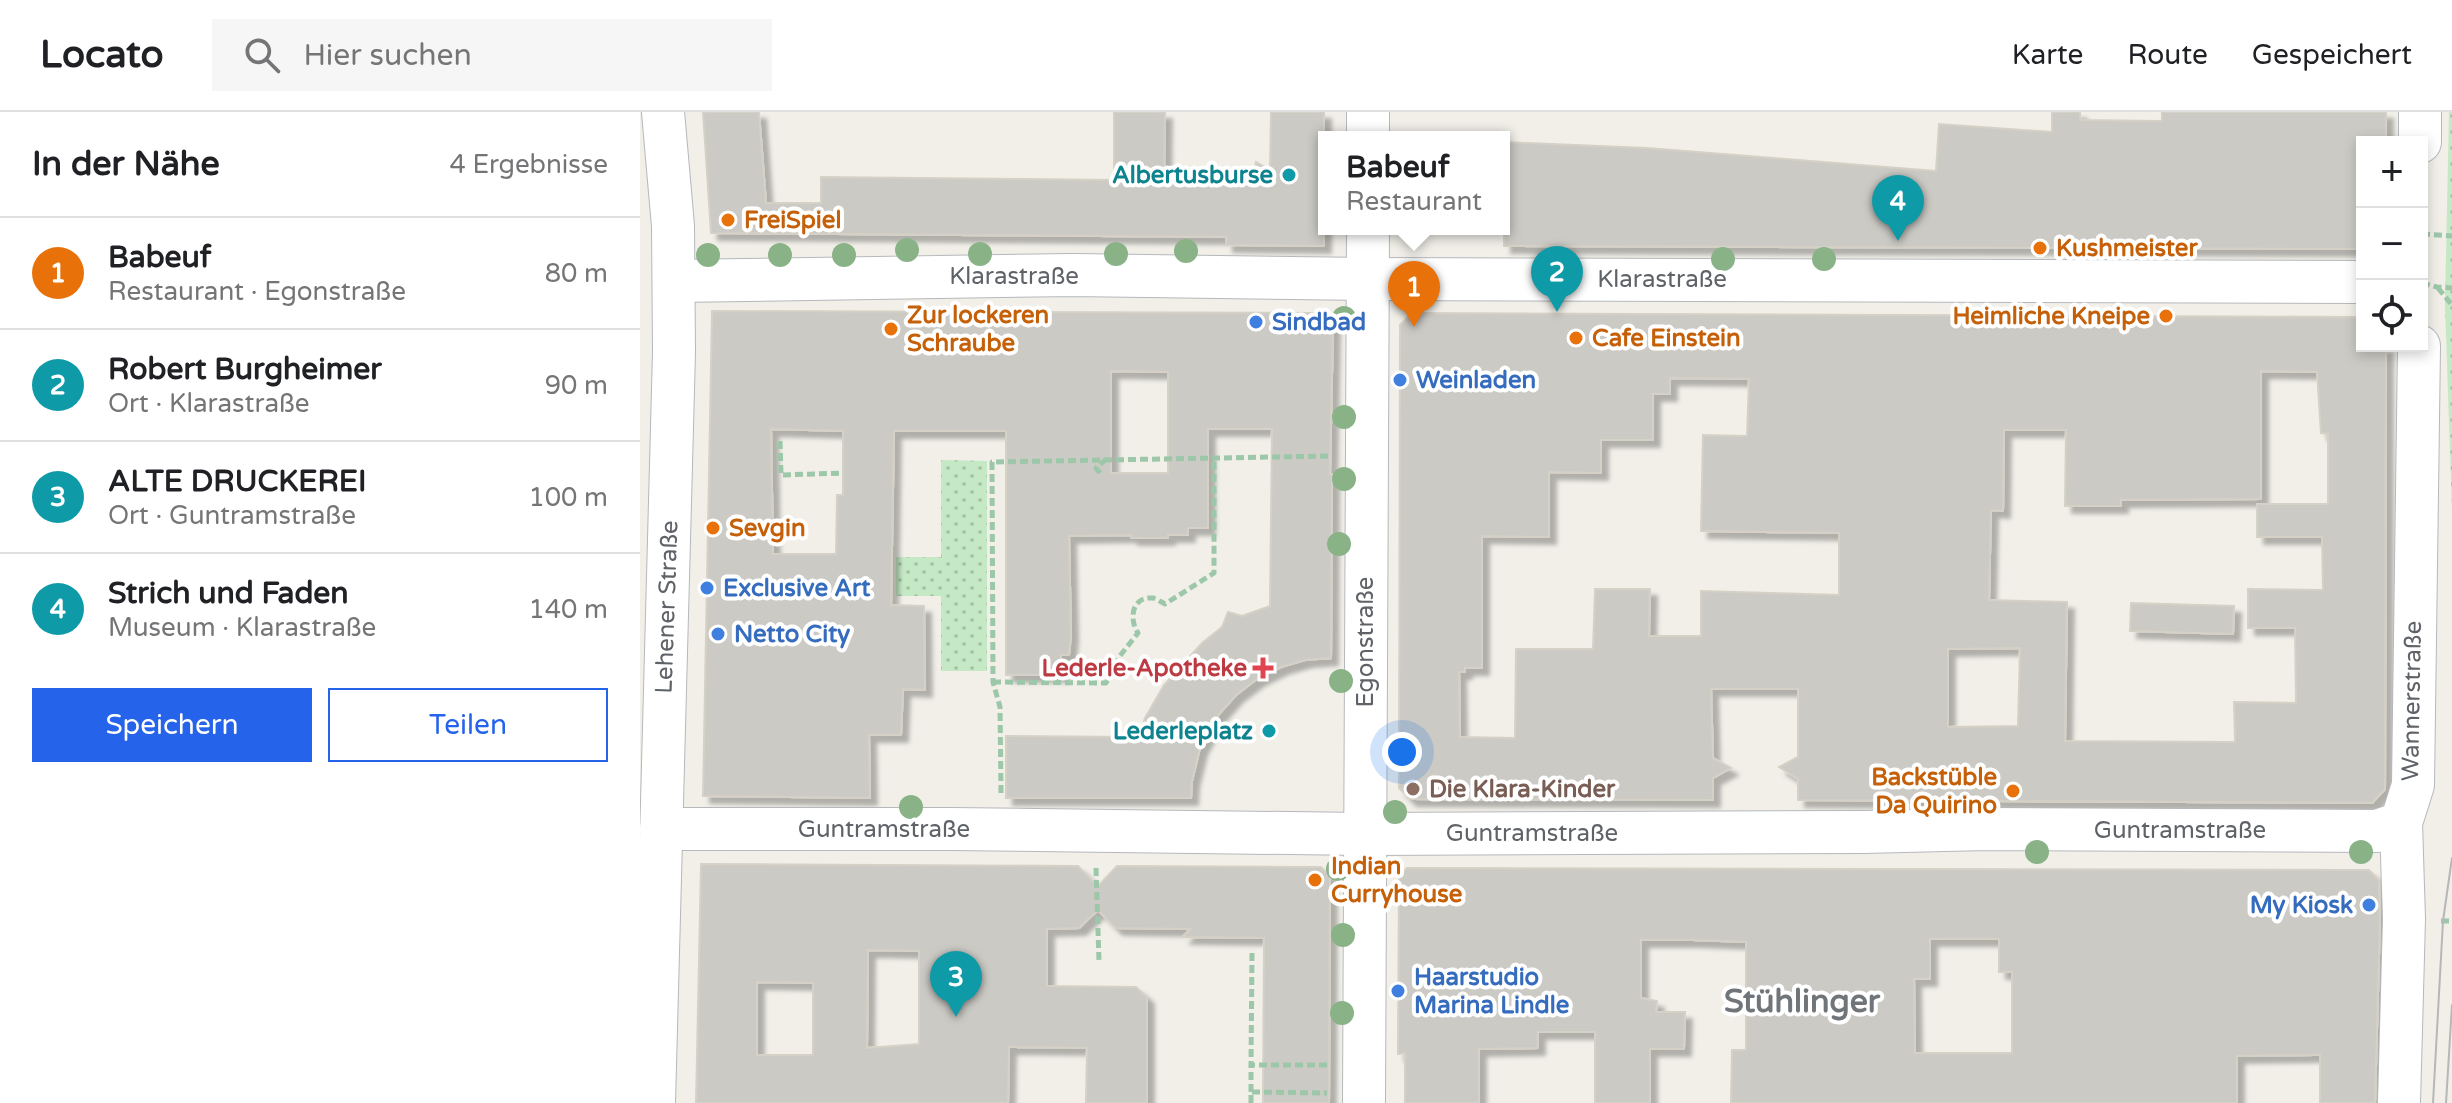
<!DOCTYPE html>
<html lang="de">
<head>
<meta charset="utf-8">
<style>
	:root { --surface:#fff; --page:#f6f6f6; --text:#202124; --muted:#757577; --line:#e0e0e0; --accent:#2563eb }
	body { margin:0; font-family:"Varela Round",sans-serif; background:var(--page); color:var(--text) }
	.controls { position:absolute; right:24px; top:24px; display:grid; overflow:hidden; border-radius:0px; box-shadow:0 4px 12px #0003 }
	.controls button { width:72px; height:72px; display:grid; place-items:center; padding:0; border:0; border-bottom:2px solid var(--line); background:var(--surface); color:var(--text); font:40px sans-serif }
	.you { position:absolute; left:762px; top:640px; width:28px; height:28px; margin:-20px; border:6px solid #fff; border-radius:50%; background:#1a73e8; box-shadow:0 0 0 12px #1a73e833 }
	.badge { display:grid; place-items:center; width:52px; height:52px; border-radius:50%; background:var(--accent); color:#fff; font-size:26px; font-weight:700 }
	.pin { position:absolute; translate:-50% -66px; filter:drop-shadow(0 2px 4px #0008) }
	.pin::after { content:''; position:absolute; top:42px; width:28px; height:24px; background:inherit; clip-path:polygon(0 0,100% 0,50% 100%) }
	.popup { position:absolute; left:678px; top:19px; width:192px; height:104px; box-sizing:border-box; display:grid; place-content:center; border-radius:0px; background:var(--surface); filter:drop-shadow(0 2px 6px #0005); font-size:26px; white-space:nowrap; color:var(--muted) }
	.popup b { font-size:30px; color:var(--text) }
	.popup::after { content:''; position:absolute; left:50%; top:100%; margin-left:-16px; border:16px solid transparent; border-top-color:var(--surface) }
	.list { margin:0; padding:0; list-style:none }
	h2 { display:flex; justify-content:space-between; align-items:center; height:104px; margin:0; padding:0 32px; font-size:34px }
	h2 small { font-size:26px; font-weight:400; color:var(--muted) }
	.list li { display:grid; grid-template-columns:52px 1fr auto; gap:24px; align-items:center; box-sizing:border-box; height:112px; padding:0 32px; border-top:2px solid var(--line) }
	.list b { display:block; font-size:30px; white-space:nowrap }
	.list p { margin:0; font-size:26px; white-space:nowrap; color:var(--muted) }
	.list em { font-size:26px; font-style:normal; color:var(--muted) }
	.actions { display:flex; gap:16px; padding:24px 32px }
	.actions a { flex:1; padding:18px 0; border:2px solid var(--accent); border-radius:0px; text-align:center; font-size:28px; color:var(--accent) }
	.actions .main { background:var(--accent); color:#fff }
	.icon { flex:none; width:44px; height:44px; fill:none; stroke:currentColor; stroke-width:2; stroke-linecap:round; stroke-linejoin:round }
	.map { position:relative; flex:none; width:1812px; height:991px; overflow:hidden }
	header { display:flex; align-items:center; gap:48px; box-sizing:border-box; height:112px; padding:0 40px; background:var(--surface); border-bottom:2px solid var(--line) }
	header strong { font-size:38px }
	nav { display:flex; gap:44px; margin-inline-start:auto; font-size:28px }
	.search { width:560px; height:72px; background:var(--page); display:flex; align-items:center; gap:20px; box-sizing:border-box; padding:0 28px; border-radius:0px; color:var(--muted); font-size:30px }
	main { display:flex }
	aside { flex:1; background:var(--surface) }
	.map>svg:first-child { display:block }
	.park { fill:url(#park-dots) }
	.building { fill:#cccac5; stroke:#d6d1c6; stroke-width:2; fill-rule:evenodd; filter:url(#shadow) }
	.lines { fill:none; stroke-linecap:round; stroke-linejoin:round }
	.minor-casing { stroke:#b5b8bc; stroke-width:44 }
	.path { stroke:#9cc7a9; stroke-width:5; stroke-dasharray:8 4; stroke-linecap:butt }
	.minor { stroke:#fff; stroke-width:42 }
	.tram { stroke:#b6b7b8; stroke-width:2 }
	.tree { fill:#89b387 }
	.culture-dot { fill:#0f9aa8; stroke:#fff; stroke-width:3 }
	.food-dot { fill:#e8710a; stroke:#fff; stroke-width:3 }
	.shop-dot { fill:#3f7fe0; stroke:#fff; stroke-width:3 }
	.health-dot { fill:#e0444e; stroke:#fff; stroke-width:3 }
	.education-dot { fill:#8d6e63; stroke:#fff; stroke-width:3 }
	.labels { text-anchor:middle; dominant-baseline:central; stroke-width:8; stroke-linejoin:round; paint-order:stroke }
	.culture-label { font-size:24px; font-weight:bold; fill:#0d838f; stroke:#fff; text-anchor:end }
	.food-label { font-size:24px; font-weight:bold; fill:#c56008; stroke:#fff; text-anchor:start }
	.street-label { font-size:24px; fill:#5f6368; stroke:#fff }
	.shop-label { font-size:24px; font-weight:bold; fill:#366cbe; stroke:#fff; text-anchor:start }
	.health-label { font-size:24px; font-weight:bold; fill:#be3a42; stroke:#fff; text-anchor:end }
	.education-label { font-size:24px; font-weight:bold; fill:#785e54; stroke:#fff; text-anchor:start }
	.district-label { font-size:32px; font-weight:bold; fill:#70757a; stroke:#fff }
</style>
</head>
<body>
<header>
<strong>Locato</strong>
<div class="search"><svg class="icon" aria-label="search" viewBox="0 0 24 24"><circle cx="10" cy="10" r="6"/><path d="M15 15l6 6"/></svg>Hier suchen</div>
<nav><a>Karte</a><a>Route</a><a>Gespeichert</a></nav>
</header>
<main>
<aside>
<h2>In der Nähe<small>4 Ergebnisse</small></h2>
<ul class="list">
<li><span class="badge" style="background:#e8710a">1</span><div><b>Babeuf</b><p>Restaurant · Egonstraße</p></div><em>80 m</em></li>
<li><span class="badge" style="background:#0f9aa8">2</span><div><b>Robert Burgheimer</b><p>Ort · Klarastraße</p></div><em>90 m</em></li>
<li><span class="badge" style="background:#0f9aa8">3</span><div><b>ALTE DRUCKEREI</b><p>Ort · Guntramstraße</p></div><em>100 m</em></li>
<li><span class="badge" style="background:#0f9aa8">4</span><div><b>Strich und Faden</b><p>Museum · Klarastraße</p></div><em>140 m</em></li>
</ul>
<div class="actions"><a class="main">Speichern</a><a>Teilen</a></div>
</aside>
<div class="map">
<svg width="1812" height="991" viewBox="0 0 1812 991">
	<defs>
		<pattern id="park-dots" width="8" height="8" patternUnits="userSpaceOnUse" patternTransform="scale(2)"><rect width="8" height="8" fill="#c5e8c5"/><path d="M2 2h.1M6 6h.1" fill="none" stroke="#a3c0a4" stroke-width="1.8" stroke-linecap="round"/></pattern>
		<filter id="shadow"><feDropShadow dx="7" dy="7" stdDeviation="2" flood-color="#0004"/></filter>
	</defs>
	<rect width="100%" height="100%" fill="#f1efe8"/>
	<g class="park">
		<polygon points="1809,0 1812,0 1812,398 1805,193"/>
		<polygon points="301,348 347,349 347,559 301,559 301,484 256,484 256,445 301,445"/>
	</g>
	<g class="building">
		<polygon points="63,0 119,0 126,91 181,91 181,65 474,68 474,0 525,0 524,68 611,69 616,50 630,58 631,0 684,0 684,134 586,133 586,125 71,121"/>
		<polygon points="1412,0 1440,0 1440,8 1522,9 1522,0 1746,0 1746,30 1722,30 1722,137 864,134 864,30 1007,36 1296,59 1299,12 1412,20"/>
		<path d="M72,199l609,2 12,12 -3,149h2l-1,184 -26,2 -24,7 -24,12 -21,16 -17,19 -19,34 -8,33 -1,17h-185v-62l133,1 6,-19 19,-33 38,-42 20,-16 6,-15 14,4 28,-10 2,-177h-64v99h-20v7h-20v3h-37v-3l-62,1 2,99 -2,20h-8v20h-55v-244h-112l-3,174 33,1 1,84 -22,-1 -2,46h-32l1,63 -167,-2zM471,259l57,1v101h-57zM131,317l72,2v64h-6l-1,59h-63z"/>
		<path d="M772,201l950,4v29h24l-1,443 -13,14 -574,-3v-21l-19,-12 19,-10v-68h-87l2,69 18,10 -18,10v22l-303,-1 -11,-11 1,-463zM1621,259l56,1 4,61 7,1v70h-71v33h65l1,53 -75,-1v39h47l1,75 -62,-1 1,40 -170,-1 2,-139 -78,-2 2,-90 12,1 1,-81h62l-1,76h56v-6l140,-1zM1030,266l79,1 -2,57 -44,-1 -2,96 138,2v62l-138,-4v45h-52l1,-47h-55l-2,60h-77l-1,89 -55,-1 -1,-65h6v-4h17v-132l67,1v-65l52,1v-33h52v-46h17zM1380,536l-2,78 -70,1v-78z"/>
		<polygon points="1491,491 1594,494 1593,522 1490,519"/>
		<path d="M61,752l377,2 20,20 19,-20 204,1 9,9 -1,227h-66l1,-165 -81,-1 7,-8 -74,-1 -18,-18 -19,18 -32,1v57l89,1 11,10v106h-61l1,-55 -78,-1 -1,56h-312zM228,838l51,1v93l-52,4zM117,870l56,1v72h-56z"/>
		<path d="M767,756l962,2 10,10 1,39 -5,184h-55v-48h-6l-77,1v47h-506l1,-53h14v-108l-53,-2h-52v58l16,3 -1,11h29l-1,37h-34v54h-55v-71h-57v16l-59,1v54h-74v-50l-7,1 1,-179zM1290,827h69v33h13v81h-97l-1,-74h16z"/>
	</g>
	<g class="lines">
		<defs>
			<g id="minor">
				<polyline points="728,0 728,25"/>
				<polyline points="1780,30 1780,0"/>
				<polyline points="34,169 433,163 728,167 1722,170"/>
				<polyline points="21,717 311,717 724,722 1224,720 1346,717 1737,719 1761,711"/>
				<polyline points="14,991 34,240 33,114 23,0"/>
				<polyline points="724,991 728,117"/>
				<polyline points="1759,991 1764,807 1761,711 1773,673 1779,234"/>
			</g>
		</defs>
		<use href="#minor" class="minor-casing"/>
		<g class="path">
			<polyline points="1782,122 1812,124"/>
			<polyline points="1782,171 1797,175 1812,176"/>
			<polyline points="1798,176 1812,193"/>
			<polyline points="140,329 141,363 203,361"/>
			<polyline points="460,361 456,356 465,348"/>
			<path d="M353,570l113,1 13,-26 19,-24c-9,-13 -7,-37 15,-35 4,1 8,4 12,6l49,-31v-115"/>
			<polyline points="361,681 360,595 353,570 352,350 690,344"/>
			<polyline points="456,756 459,849"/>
			<polyline points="1801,809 1812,809"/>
			<polyline points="612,841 611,953 687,953"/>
			<polyline points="611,980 611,953"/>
			<polyline points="611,991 611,980 687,981"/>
		</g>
		<use href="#minor" class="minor"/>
		<g class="tram">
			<polyline points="1793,991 1803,809 1812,746"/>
			<polyline points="1806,991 1812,893"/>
		</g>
	</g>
	<g class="tree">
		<circle cx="267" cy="138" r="12"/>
		<circle cx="546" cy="139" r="12"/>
		<circle cx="340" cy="142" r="12"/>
		<circle cx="476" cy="142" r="12"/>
		<circle cx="68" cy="143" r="12"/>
		<circle cx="140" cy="143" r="12"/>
		<circle cx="204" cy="143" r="12"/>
		<circle cx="1083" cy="147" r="12"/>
		<circle cx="1184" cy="147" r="12"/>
		<circle cx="704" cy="206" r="12"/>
		<circle cx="704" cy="305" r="12"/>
		<circle cx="704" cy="367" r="12"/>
		<circle cx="699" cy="432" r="12"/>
		<circle cx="701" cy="569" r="12"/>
		<circle cx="271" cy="695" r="12"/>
		<circle cx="755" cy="700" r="12"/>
		<circle cx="1397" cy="740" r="12"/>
		<circle cx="1721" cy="740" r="12"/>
		<circle cx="698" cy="757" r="12"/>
		<circle cx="703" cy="823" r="12"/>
		<circle cx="702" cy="901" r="12"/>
	</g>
	<g class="culture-dot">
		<circle cx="649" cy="63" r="8"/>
		<circle cx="629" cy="619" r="8"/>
	</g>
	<g class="food-dot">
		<circle cx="88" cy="108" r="8"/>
		<circle cx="1400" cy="136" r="8"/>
		<circle cx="1526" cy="204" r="8"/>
		<circle cx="251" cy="217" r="8"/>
		<circle cx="936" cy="226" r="8"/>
		<circle cx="73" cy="416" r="8"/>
		<circle cx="1373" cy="679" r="8"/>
		<circle cx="675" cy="768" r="8"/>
	</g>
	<g class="shop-dot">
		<circle cx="616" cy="210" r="8"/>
		<circle cx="760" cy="268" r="8"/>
		<circle cx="67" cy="476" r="8"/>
		<circle cx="78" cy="522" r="8"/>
		<circle cx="1729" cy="793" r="8"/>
		<circle cx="758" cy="879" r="8"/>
	</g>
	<path class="health-dot" d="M619 544h8v8h8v8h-8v8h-8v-8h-8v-8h8z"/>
	<circle class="education-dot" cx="773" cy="677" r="8"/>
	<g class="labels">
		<g class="culture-label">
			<text x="633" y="63">Albertusburse</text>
			<text x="613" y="619">Lederleplatz</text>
		</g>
		<g class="food-label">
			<text x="104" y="108">FreiSpiel</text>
			<text x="1416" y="136">Kushmeister</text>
			<text x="267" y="203">Zur lockeren<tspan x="267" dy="28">Schraube</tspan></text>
			<text x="1510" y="204" text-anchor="end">Heimliche Kneipe</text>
			<text x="952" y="226">Cafe Einstein</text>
			<text x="89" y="416">Sevgin</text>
			<text x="1357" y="665" text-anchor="end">Backstüble<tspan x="1357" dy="28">Da Quirino</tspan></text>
			<text x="691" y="754">Indian<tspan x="691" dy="28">Curryhouse</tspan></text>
		</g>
		<g class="street-label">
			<text x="374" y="164">Klarastraße</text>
			<text x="1022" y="167">Klarastraße</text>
			<text transform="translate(27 495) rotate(-88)">Lehener Straße</text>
			<text transform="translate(725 530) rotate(-90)">Egonstraße</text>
			<text transform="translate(1772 589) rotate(-89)">Wannerstraße</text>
			<text x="244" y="717">Guntramstraße</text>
			<text x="1540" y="718">Guntramstraße</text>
			<text x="892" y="721">Guntramstraße</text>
		</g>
		<g class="shop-label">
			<text x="632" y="210">Sindbad</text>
			<text x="776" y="268">Weinladen</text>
			<text x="83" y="476">Exclusive Art</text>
			<text x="94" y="522">Netto City</text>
			<text x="1713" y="793" text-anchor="end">My Kiosk</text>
			<text x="774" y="865">Haarstudio<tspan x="774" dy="28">Marina Lindle</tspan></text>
		</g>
		<g class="health-label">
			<text x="607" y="556">Lederle-Apotheke</text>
		</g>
		<g class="education-label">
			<text x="789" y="677">Die Klara-Kinder</text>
		</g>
		<g class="district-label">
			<text x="1162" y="890">Stühlinger</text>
		</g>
	</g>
</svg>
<div class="controls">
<button>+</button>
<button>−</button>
<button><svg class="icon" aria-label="locate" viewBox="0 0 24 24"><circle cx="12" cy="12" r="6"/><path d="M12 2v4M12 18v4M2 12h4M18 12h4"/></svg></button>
</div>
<div class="you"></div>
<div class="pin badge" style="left:774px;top:215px;background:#e8710a">1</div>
<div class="popup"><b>Babeuf</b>Restaurant</div>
<div class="pin badge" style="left:917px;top:200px;background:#0f9aa8">2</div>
<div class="pin badge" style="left:316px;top:905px;background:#0f9aa8">3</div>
<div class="pin badge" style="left:1258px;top:129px;background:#0f9aa8">4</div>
</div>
</main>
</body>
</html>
